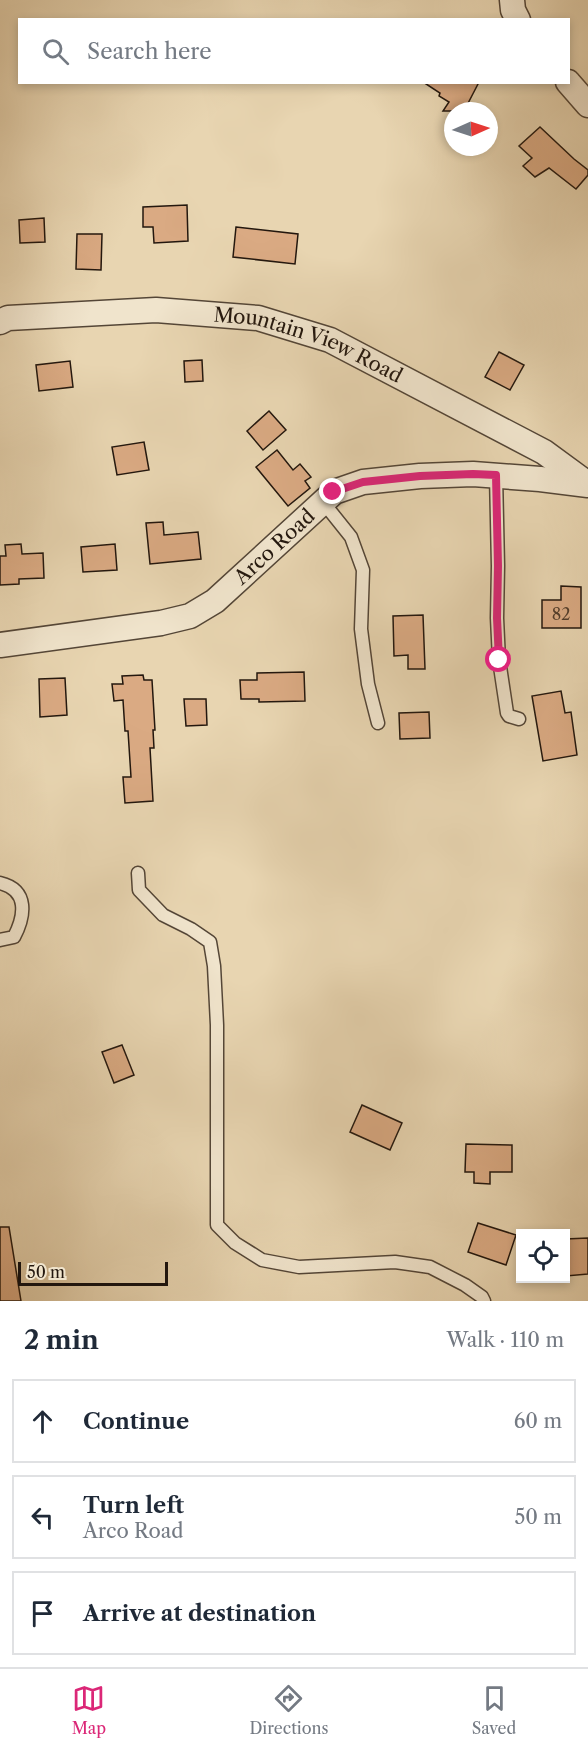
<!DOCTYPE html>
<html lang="en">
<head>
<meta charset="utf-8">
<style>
	:root { --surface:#fff; --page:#f2f2f3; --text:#1f2937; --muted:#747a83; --line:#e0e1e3; --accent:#db2777 }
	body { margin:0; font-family:"Libre Caslon Text",serif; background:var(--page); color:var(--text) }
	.controls { position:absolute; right:18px; bottom:18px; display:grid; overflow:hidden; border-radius:0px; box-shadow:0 3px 9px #0003 }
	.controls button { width:54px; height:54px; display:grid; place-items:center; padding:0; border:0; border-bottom:2px solid var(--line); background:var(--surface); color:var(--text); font:30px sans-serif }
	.compass { position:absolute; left:444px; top:102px; width:54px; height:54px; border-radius:50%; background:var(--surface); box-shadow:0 3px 9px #0003; rotate:87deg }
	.scale { position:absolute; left:18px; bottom:15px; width:150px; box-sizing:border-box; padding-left:6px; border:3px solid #23170e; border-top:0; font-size:16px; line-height:21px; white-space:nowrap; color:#23170e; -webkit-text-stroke:4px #f0e4cc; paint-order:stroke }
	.stop { position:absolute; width:18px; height:18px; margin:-14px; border:4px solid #db2777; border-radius:50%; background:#fff }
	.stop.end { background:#db2777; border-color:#fff; box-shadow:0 2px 6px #0008 }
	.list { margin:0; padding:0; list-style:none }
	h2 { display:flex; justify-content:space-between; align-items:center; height:78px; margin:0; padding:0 24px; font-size:26px }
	h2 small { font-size:20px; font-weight:400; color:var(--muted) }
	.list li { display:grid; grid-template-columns:39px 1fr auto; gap:18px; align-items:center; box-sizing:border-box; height:84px; margin:0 12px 12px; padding:0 12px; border:2px solid var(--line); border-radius:0px }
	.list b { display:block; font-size:22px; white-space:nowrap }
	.list p { margin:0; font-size:20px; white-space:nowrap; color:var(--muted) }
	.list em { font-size:20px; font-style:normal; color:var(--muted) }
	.icon { flex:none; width:33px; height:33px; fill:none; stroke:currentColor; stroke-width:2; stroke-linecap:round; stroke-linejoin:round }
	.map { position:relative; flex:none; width:588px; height:1301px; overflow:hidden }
	.search { position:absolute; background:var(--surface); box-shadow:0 3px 9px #0003; left:18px; right:18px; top:18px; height:66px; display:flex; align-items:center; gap:15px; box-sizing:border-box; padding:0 21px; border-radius:0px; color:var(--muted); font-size:22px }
	.sheet { height:366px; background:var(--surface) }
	nav { display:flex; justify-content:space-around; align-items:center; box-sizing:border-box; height:84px; border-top:2px solid var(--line); background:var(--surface); font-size:16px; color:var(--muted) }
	nav a { display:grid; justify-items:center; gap:3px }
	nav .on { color:var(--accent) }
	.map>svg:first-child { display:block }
	.building { fill:#daaa83; stroke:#23170e; stroke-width:1.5 }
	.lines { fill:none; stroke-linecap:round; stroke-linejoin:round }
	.lane-casing { stroke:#544637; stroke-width:15 }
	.street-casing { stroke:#544637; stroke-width:27 }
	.lane { stroke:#f0e4cc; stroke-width:12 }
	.street { stroke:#f0e4cc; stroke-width:24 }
	.route { stroke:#db2777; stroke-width:8 }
	.labels { text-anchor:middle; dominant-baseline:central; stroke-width:4.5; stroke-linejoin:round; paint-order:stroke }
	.number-label { font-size:16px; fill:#513c2b }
	.street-label { font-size:20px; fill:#23170e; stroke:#f0e4cc }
</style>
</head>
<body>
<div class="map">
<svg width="588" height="1301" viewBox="0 0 588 1301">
	<rect width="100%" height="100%" fill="#e8d5b1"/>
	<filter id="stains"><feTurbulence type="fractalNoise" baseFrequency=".00333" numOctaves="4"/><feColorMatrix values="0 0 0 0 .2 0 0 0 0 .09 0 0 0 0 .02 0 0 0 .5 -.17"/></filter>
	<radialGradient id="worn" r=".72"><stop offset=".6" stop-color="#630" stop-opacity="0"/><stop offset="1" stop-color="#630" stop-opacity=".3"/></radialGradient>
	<g class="building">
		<polygon points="423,82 479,82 464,111 443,111 449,102 439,96 440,93"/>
		<polygon points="540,127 574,159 588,170 588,175 576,189 549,168 535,177 523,166 532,158 519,146"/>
		<polygon points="187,205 188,241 154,243 153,227 143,227 143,207"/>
		<polygon points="44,218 45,242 20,243 19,220"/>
		<polygon points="236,227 298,234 295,264 233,257"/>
		<polygon points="77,234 102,234 101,270 76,269"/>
		<polygon points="499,352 524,365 510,390 485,377"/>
		<polygon points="202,360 203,381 185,382 184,361"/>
		<polygon points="70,361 73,387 39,391 36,365"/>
		<polygon points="269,411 286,430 263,450 247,431"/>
		<polygon points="144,442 149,470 117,475 112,447"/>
		<polygon points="277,450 293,470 300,464 311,477 305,481 310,488 288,506 256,467"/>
		<polygon points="163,522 164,535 198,532 201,559 150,564 146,523"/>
		<polygon points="21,544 22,554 43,553 44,578 19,579 19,584 0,585 0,556 6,556 5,545"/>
		<polygon points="115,544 117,570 83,572 81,547"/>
		<polygon points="561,586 581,587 581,628 542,628 542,600 561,600"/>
		<polygon points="423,615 425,669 408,669 408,655 394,656 393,616"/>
		<polygon points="304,672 305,701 259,702 259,699 241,699 240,680 257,680 257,673"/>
		<polygon points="143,675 144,680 152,680 155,730 153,730 154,748 150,748 153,801 125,803 123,777 131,777 128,731 125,731 123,700 114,701 112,684 123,684 122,676"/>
		<polygon points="65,678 67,715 40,717 39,679"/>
		<polygon points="561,691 565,713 571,712 577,755 543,761 532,696"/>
		<polygon points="184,699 206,699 207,725 186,726"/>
		<polygon points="429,712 430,738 400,739 399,713"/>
		<polygon points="122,1045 134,1075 114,1083 102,1052"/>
		<polygon points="362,1105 402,1123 390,1150 350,1132"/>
		<polygon points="466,1144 512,1145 512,1172 490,1172 490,1184 474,1183 474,1172 465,1172"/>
		<polygon points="478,1223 516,1235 506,1265 468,1252"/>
		<polygon points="0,1227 9,1227 21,1301 0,1301"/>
		<polygon points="588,1238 588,1274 566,1276 566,1239"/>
	</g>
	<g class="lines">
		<defs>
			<g id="lane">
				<polyline points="496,475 498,566 497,618 499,660 507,713 509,716 519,719"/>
				<polyline points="323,502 351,537 363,570 361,629 368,684 378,723"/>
				<polyline points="138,873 139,890 163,915 191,929 210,942 214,966 217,1025 217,1225 235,1243 262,1260 299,1267 395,1262 430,1267 465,1285 482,1297 484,1301"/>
				<path d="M0,883c29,7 25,33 14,54l-14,3"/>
			</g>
			<g id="street">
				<polyline points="512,0 513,10 518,20"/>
				<polyline points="568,82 588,105"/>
				<path id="s1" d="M0,322l8,-4 148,-8 102,8 72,22 214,112 41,30"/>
				<path id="s2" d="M0,645l161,-22 29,-7 25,-15 119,-109 29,-10 57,-6 53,-2 67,5 48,6"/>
			</g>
		</defs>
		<use href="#lane" class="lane-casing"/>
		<use href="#street" class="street-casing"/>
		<use href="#lane" class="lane"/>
		<use href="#street" class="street"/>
	</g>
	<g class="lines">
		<polyline class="route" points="333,492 363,482 420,476 473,474 496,475 498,566 497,618 499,660"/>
	</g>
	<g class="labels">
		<g class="number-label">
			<text x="561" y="614">82</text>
		</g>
		<g class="street-label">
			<text stroke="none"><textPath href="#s1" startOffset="315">Mountain View Road</textPath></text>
			<text stroke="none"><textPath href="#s2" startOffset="302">Arco Road</textPath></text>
		</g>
	</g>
	<rect width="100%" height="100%" filter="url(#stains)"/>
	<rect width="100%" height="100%" fill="url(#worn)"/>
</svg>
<div class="controls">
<button><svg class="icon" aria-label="locate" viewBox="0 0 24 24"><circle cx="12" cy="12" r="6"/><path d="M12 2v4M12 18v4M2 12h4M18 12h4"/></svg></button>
</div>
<svg class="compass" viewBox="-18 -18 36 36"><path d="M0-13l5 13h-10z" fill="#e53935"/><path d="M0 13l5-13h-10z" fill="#747a83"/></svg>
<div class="scale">50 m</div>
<div class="stop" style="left:499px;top:660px"></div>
<div class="stop end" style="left:333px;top:492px"></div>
<div class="search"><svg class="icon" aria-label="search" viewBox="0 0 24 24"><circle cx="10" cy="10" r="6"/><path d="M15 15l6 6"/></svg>Search here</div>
</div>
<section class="sheet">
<h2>2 min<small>Walk · 110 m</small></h2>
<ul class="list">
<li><svg class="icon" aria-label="ahead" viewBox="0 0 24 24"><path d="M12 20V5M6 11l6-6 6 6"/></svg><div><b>Continue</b></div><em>60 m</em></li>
<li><svg class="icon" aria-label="left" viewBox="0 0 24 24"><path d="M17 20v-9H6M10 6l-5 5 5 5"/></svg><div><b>Turn left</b><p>Arco Road</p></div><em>50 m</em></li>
<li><svg class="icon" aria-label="arrive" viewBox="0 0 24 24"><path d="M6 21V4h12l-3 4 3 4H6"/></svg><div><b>Arrive at destination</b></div></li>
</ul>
</section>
<nav>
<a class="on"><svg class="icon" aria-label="map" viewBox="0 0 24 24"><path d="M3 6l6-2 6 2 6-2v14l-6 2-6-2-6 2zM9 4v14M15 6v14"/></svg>Map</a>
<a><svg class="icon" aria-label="directions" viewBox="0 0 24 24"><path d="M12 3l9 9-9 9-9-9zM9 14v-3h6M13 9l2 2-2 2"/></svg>Directions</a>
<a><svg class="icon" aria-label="saved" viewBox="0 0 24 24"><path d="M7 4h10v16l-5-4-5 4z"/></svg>Saved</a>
</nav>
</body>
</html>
